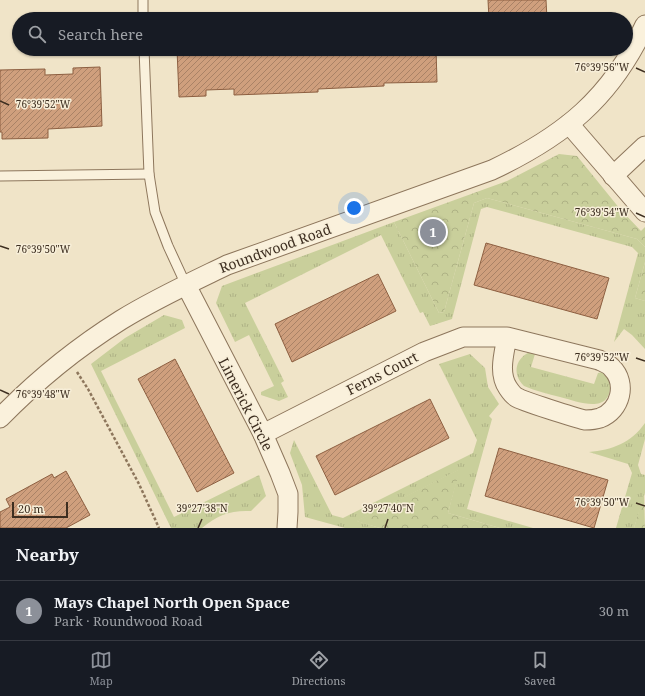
<!DOCTYPE html>
<html lang="en">
<head>
<meta charset="utf-8">
<style>
	:root { --surface:#171b24; --page:#20242c; --text:#f1f3f6; --muted:#9ea1a6; --line:#363941; --accent:#8c9099 }
	body { margin:0; font-family:"Noto Serif",serif; background:var(--page); color:var(--text) }
	.scale { position:absolute; left:12px; bottom:10px; width:56px; box-sizing:border-box; padding-left:4px; border:2px solid #3d2e20; border-top:0; font-size:11px; line-height:14px; white-space:nowrap; color:#3d2e20; -webkit-text-stroke:3px #f7eed8; paint-order:stroke }
	.you { position:absolute; left:354px; top:208px; width:14px; height:14px; margin:-10px; border:3px solid #fff; border-radius:50%; background:#1a73e8; box-shadow:0 0 0 6px #1a73e833 }
	.badge { display:grid; place-items:center; width:26px; height:26px; border-radius:50%; background:var(--accent); color:#fff; font-size:13px; font-weight:700 }
	.pin { position:absolute; translate:-50% -50%; border:2px solid #fff; box-shadow:0 1px 4px #0006 }
	.list { margin:0; padding:0; list-style:none }
	h2 { display:flex; justify-content:space-between; align-items:center; height:52px; margin:0; padding:0 16px; font-size:17px }
	h2 small { font-size:13px; font-weight:400; color:var(--muted) }
	.list li { display:grid; grid-template-columns:26px 1fr auto; gap:12px; align-items:center; box-sizing:border-box; height:60px; padding:0 16px; border-top:1px solid var(--line) }
	.list b { display:block; font-size:15px; white-space:nowrap }
	.list p { margin:0; font-size:13px; white-space:nowrap; color:var(--muted) }
	.list em { font-size:13px; font-style:normal; color:var(--muted) }
	.icon { flex:none; width:22px; height:22px; fill:none; stroke:currentColor; stroke-width:2; stroke-linecap:round; stroke-linejoin:round }
	.map { position:relative; flex:none; width:645px; height:528px; overflow:hidden }
	.search { position:absolute; background:var(--surface); box-shadow:0 1px 3px #0004; left:12px; right:12px; top:12px; height:44px; display:flex; align-items:center; gap:10px; box-sizing:border-box; padding:0 14px; border-radius:22px; color:var(--muted); font-size:15px }
	.sheet { height:112px; background:var(--surface) }
	nav { display:flex; justify-content:space-around; align-items:center; box-sizing:border-box; height:56px; border-top:1px solid var(--line); background:var(--surface); font-size:11px; color:var(--muted) }
	nav a { display:grid; justify-items:center; gap:2px }
	nav .on { color:var(--accent) }
	.map>svg:first-child { display:block }
	.grass { fill:url(#grass-tufts) }
	.park { fill:url(#park-crowns) }
	.building { fill:url(#building-hatch); stroke:#8d5f41 }
	.lines { fill:none; stroke-linecap:round; stroke-linejoin:round }
	.lane-casing { stroke:#8d765c; stroke-width:11 }
	.street-casing { stroke:#8d765c; stroke-width:21 }
	.path { stroke:#8d765c; stroke-width:2.5; stroke-dasharray:3 2; stroke-linecap:butt }
	.lane { stroke:#faf1dc; stroke-width:9 }
	.street { stroke:#faf1dc; stroke-width:19 }
	.ticks { fill:none; stroke:#3d2e20; stroke-width:1.5 }
	.labels { text-anchor:middle; dominant-baseline:central; stroke-width:3; stroke-linejoin:round; paint-order:stroke }
	.street-label { font-size:14px; fill:#3d2e20; stroke:#f7eed8 }
	.ticks-label { font-size:10px; text-anchor:middle; fill:#3d2e20; stroke:#f7eed8; stroke-width:3; stroke-linejoin:round; paint-order:stroke }
</style>
</head>
<body>
<div class="map">
<svg width="645" height="528" viewBox="0 0 645 528">
	<defs>
		<pattern id="grass-tufts" width="24" height="20" patternUnits="userSpaceOnUse"><rect width="24" height="20" fill="#c9cf9b"/><path d="M3 7l-1-3M5 7V3M7 7l1-3M15 17l-1-3M17 17v-4M19 17l1-3" fill="none" stroke="#aeb285"/></pattern>
		<pattern id="park-crowns" width="20" height="18" patternUnits="userSpaceOnUse"><rect width="20" height="18" fill="#c9cf9b"/><path d="M2 6a3 3 0 1 1 6 0M12 15a3 3 0 1 1 6 0" fill="none" stroke="#aeb285"/></pattern>
		<pattern id="building-hatch" width="6" height="6" patternUnits="userSpaceOnUse"><rect width="6" height="6" fill="#cf9f7d"/><path d="M-1 1l2-2M0 6l6-6M5 7l2-2" fill="none" stroke="#a98266"/></pattern>
	</defs>
	<rect width="100%" height="100%" fill="#f0e4c8"/>
	<g class="grass">
		<polygon points="487,198 637,239 645,247 645,262 635,298 645,301 645,349 632,335 624,329 614,342 638,253 632,247 487,207 481,209 452,319 430,326 423,312 420,313 381,235 245,303 284,381 281,383 288,397 279,401 261,395 261,392 274,386 249,335 235,342 216,303 222,286 394,222 439,313 444,312 474,203"/>
		<path d="M164,315l18,5 3,8 -84,43 73,146 85,-42 7,21 -15,15c-20,-1 -34,4 -49,17h-31l-80,-164 34,-26z"/>
		<path d="M532,351l3,3 -4,13 63,17 4,-11 5,-1 7,9c3,35 -31,21 -50,16 -12,-3 -24,-6 -36,-11 -13,-13 -8,-29 8,-35z"/>
		<polygon points="470,354 485,368 488,387 499,404 489,416 492,419 467,509 533,528 500,528 448,513 459,470 357,521 380,528 345,528 305,517 302,485 290,453 294,440 332,515 343,518 473,453 477,440 439,364"/>
		<path d="M645,423v16l-7,26 3,9 4,1v18l-11,35h-18l16,-55 -4,-9 -39,-12c23,-2 42,-9 56,-29z"/>
	</g>
	<g class="park">
		<polygon points="559,154 577,156 620,209 641,231 645,227 645,247 637,239 487,198 474,203 444,312 439,313 394,222 507,181"/>
		<polygon points="645,262 645,301 635,298"/>
		<polygon points="460,469 448,513 500,528 380,528 356,521"/>
		<polygon points="644,493 645,528 634,528"/>
	</g>
	<g class="building">
		<polygon points="488,0 546,0 547,19 489,19"/>
		<polygon points="177,49 436,49 437,82 384,83 384,86 318,89 318,92 234,95 234,89 206,90 206,96 179,97"/>
		<polygon points="100,67 102,126 48,129 48,138 2,139 2,132 0,132 0,70 45,69 45,75 73,74 73,68"/>
		<polygon points="486,243 609,278 597,319 474,285"/>
		<polygon points="378,274 396,311 292,362 275,324"/>
		<polygon points="175,359 234,473 197,492 138,379"/>
		<polygon points="430,399 449,438 335,495 316,456"/>
		<polygon points="499,448 608,480 594,528 485,496"/>
		<polygon points="66,471 90,515 66,528 0,528 0,512 10,507 6,499 52,474 54,478"/>
	</g>
	<g class="lines">
		<defs>
			<g id="lane">
				<polyline points="143,0 143,19"/>
				<polyline points="144,49 149,174 155,212 168,246 186,285"/>
				<polyline points="0,176 149,174"/>
			</g>
			<g id="street">
				<polyline points="569,124 645,212"/>
				<polyline points="613,176 645,146"/>
				<polyline points="186,285 263,434 280,473 288,494 288,512 287,528"/>
				<path d="M0,418c36,-37 78,-71 121,-98 34,-21 71,-38 106,-55l265,-95c72,-34 119,-72 153,-145"/>
				<path d="M263,434l161,-82 39,-15h44l92,23c4,2 10,4 13,8 15,15 9,42 -12,50 -3,1 -11,2 -15,2 -9,-2 -63,-19 -69,-23 -3,-2 -6,-6 -8,-9 -10,-15 -4,-34 -1,-51"/>
			</g>
		</defs>
		<use href="#lane" class="lane-casing"/>
		<use href="#street" class="street-casing"/>
		<polyline class="path" points="77,372 88,389 139,484 159,528"/>
		<use href="#lane" class="lane"/>
		<use href="#street" class="street"/>
	</g>
	<path class="ticks" d="M636,68l9,4M0,101l9,4M636,213l9,4M0,246l9,3M636,358l9,3M0,390l9,4M636,503l9,3M198,528l4,-9M385,528l3,-9"/>
	<g class="labels">
		<g class="street-label">
			<text transform="translate(275 248) rotate(-20)">Roundwood Road</text>
			<text transform="translate(382 373) rotate(-27)">Ferns Court</text>
			<text transform="translate(246 404) rotate(63)">Limerick Circle</text>
		</g>
	</g>
	<g class="ticks-label">
		<text x="602" y="71">76°39'56"W</text>
		<text x="43" y="108">76°39'52"W</text>
		<text x="602" y="216">76°39'54"W</text>
		<text x="43" y="253">76°39'50"W</text>
		<text x="602" y="361">76°39'52"W</text>
		<text x="43" y="398">76°39'48"W</text>
		<text x="602" y="506">76°39'50"W</text>
		<text x="202" y="512">39°27'38"N</text>
		<text x="388" y="512">39°27'40"N</text>
	</g>
</svg>
<div class="scale">20 m</div>
<div class="you"></div>
<div class="pin badge" style="left:433px;top:232px">1</div>
<div class="search"><svg class="icon" aria-label="search" viewBox="0 0 24 24"><circle cx="10" cy="10" r="6"/><path d="M15 15l6 6"/></svg>Search here</div>
</div>
<section class="sheet">
<h2>Nearby<small></small></h2>
<ul class="list">
<li><span class="badge">1</span><div><b>Mays Chapel North Open Space</b><p>Park · Roundwood Road</p></div><em>30 m</em></li>
</ul>
</section>
<nav>
<a class="on"><svg class="icon" aria-label="map" viewBox="0 0 24 24"><path d="M3 6l6-2 6 2 6-2v14l-6 2-6-2-6 2zM9 4v14M15 6v14"/></svg>Map</a>
<a><svg class="icon" aria-label="directions" viewBox="0 0 24 24"><path d="M12 3l9 9-9 9-9-9zM9 14v-3h6M13 9l2 2-2 2"/></svg>Directions</a>
<a><svg class="icon" aria-label="saved" viewBox="0 0 24 24"><path d="M7 4h10v16l-5-4-5 4z"/></svg>Saved</a>
</nav>
</body>
</html>
